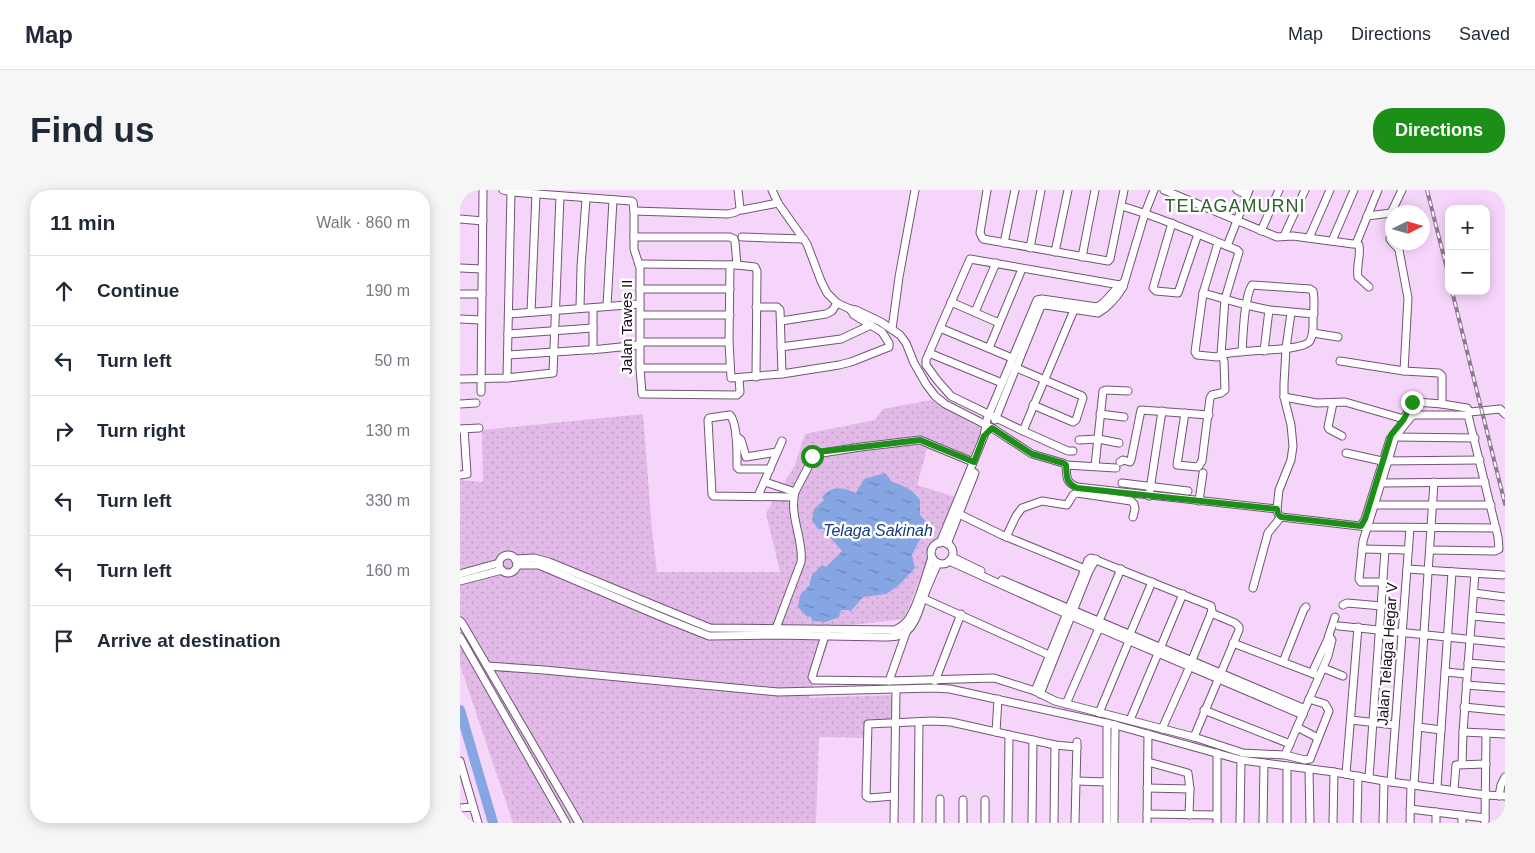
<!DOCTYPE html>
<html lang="en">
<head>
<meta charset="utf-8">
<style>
	:root { --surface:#fff; --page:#f6f6f7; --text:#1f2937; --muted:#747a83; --line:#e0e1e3; --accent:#1c8f18 }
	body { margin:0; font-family:Arial,sans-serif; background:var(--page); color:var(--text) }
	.controls { position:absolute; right:15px; top:15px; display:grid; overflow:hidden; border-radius:10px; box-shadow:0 2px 12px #0003 }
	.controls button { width:45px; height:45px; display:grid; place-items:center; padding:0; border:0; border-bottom:1px solid var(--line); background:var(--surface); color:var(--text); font:25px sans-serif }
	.compass { position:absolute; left:925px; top:15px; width:45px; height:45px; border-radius:50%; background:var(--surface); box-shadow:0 2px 12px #0003; rotate:85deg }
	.stop { position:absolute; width:15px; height:15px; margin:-11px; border:4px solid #1c8f18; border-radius:50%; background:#fff }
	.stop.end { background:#1c8f18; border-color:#fff; box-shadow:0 1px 5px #0008 }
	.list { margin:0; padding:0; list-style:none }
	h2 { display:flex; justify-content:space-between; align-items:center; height:65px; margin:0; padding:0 20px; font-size:21px }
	h2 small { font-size:16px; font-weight:400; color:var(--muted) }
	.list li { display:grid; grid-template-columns:32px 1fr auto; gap:15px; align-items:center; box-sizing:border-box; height:70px; padding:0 20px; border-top:1px solid var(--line) }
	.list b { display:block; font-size:19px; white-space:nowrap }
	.list em { font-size:16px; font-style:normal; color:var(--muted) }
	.icon { flex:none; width:28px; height:28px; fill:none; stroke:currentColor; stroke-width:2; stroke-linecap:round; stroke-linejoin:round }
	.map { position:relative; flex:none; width:1045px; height:633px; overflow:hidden; border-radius:20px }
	header { display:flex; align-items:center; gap:30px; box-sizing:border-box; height:70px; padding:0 25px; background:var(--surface); border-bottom:1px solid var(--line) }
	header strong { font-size:24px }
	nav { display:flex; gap:28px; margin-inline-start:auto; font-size:18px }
	.intro { display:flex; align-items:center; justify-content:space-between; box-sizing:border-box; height:120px; padding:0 30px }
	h1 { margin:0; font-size:35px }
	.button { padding:12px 22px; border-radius:20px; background:var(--accent); color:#fff; font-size:18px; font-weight:700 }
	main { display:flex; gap:30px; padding:0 30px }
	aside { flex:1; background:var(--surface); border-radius:20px; box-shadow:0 2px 12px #0003 }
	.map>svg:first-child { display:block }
	.grass { fill:url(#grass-dots) }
	.water { fill:url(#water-ripples) }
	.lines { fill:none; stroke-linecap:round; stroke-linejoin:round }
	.river { stroke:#85a6e3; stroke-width:10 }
	.minor-casing { stroke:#715575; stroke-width:9 }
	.minor { stroke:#fff; stroke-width:7 }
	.rail-casing { stroke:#907993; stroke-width:4 }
	.rail { stroke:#fff; stroke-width:2; stroke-dasharray:5.5; stroke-linecap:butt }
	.route { stroke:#1c8f18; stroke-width:6 }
	.labels { text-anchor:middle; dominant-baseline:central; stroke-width:5; stroke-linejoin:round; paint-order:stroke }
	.street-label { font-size:15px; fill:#150a16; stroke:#fff }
	.water-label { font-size:16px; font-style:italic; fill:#183a81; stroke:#fff }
	.quarter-label { font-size:18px; letter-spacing:1px; fill:#2e612b; stroke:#fff }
</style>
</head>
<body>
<header>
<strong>Map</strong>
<nav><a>Map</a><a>Directions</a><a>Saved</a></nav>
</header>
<div class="intro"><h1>Find us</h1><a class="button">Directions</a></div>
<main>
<aside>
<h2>11 min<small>Walk · 860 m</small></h2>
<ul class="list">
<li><svg class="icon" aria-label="ahead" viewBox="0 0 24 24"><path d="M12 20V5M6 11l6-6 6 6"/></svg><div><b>Continue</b></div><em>190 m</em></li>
<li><svg class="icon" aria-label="left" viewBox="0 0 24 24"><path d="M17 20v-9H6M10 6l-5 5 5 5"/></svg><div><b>Turn left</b></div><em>50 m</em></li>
<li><svg class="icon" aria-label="right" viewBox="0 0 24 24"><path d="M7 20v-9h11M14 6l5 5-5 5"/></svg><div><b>Turn right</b></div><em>130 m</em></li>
<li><svg class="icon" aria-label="left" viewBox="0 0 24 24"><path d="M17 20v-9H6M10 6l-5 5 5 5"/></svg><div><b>Turn left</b></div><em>330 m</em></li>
<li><svg class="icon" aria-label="left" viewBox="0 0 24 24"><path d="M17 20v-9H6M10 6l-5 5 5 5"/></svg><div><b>Turn left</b></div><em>160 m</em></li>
<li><svg class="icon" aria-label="arrive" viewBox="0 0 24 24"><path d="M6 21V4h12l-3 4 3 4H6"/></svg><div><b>Arrive at destination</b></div></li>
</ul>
</aside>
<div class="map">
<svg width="1045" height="633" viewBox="0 0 1045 633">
	<defs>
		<pattern id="grass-dots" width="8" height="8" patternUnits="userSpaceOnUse" patternTransform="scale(1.25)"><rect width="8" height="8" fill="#e2bae7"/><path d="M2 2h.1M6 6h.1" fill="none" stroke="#c19fc5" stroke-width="1.8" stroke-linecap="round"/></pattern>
		<pattern id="water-ripples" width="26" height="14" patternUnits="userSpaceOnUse" patternTransform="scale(1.25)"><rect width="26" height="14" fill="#85a6e3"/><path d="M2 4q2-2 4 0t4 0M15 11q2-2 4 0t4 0" fill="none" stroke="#6c85b7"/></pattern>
	</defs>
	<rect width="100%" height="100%" fill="#f6d5fa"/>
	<polygon class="grass" points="471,210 522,239 507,274 467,259 457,295 495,307 477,347 444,429 374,437 349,508 434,505 433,532 406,532 406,548 359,547 356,633 53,633 0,475 0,290 23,292 22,240 183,224 192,341 197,382 320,382 306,323 335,275 345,244 415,230 423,219"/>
	<path class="water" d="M425,283l7,9 9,3 11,6 8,9v15l8,9 -16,31 3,13 -17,18 -12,8 -23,3 -13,15 -1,-2h-8l-2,7 -13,5 -14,-1 -1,-4 -5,-1 -8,-9 2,-12 9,-9 3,-11 10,-10 4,2 16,-16 -19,-22h-5l-6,-9 2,-11 10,-9 -2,-3c12,-13 21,-9 34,-4l8,-14z"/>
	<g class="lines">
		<polyline class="river" points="0,520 33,633"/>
		<defs>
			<g id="minor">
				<polyline points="43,0 51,2 171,11 173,12 174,21 174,59 180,78 180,178 182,204 277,205 280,202 279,188"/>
				<polyline points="278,0 280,18 282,20 318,13"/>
				<path d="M312,0l6,13 29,41 14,37 6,12 10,10 13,6 6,1 25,12 19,13 6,8 8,20 12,21 9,12 10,8 47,24 40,26 31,9 3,2c1,12 -1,17 11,22l200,22 1,5 3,3 87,10 128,1"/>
				<polyline points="527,0 520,43 523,49 648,71 650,69 664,0"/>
				<polyline points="704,0 817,47 833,46 893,54 896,54 918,0"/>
				<polyline points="777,0 787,5"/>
				<path d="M661,16c40,11 78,29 116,44l2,2 -14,47 -4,56 -4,2 -20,-2 -2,-3 8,-59 15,-50"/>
				<polyline points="174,21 268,24 276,22 281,19"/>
				<polyline points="907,26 931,23 942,0"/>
				<polyline points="0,29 23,31"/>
				<polyline points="712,33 693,98 696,101 718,103 738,44"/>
				<polyline points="801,41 819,0"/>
				<polyline points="824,46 845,0"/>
				<polyline points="174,47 270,47 274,49 275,52 277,75"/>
				<polyline points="282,47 344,49"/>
				<polyline points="849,48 870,0"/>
				<path d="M930,49c2,5 7,6 9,11l9,48 -4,73"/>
				<polyline points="872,51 894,0"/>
				<polyline points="544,53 555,0"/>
				<path d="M896,54l3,1c2,11 -3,21 -1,32l11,10"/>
				<polyline points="767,56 789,0"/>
				<polyline points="570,58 581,0"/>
				<polyline points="595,62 608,0"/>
				<polyline points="622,67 635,0"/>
				<polyline points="179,74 277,75 295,77 297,81 296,187"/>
				<polyline points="270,75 269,152 271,188 322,184 379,175 391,172 429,157 429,153 422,142 394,125 390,119"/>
				<polyline points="0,78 22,79"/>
				<polyline points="180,99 270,99"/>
				<polyline points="743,103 786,115 809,120 854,124"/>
				<polyline points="0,104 22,104"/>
				<polyline points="491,112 539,133"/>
				<polyline points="147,116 153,10"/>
				<polyline points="296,117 317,117 320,120 322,184"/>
				<polyline points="120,118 121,77 126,9"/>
				<polyline points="71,122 76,4"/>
				<polyline points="515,122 536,73"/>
				<polyline points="49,124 180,114"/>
				<polyline points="181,125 270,125"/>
				<polyline points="0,129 21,130"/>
				<polyline points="321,131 366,124 372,121 377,113"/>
				<polyline points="480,138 552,168"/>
				<polyline points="432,139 439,87 455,0"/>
				<polyline points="853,143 878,147"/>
				<polyline points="48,144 133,138"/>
				<polyline points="180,152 269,152"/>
				<polyline points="321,157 381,149 411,135"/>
				<polyline points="529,158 562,79"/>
				<polyline points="133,160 133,118"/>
				<polyline points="804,161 809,120"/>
				<polyline points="469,163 542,193"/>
				<polyline points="48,165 141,159 180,155"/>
				<polyline points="880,171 944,181 979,183 982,186 982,214"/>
				<polyline points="552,176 622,206 623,208 616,230 613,232 573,215"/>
				<polyline points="180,178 270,178"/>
				<polyline points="47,188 51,2"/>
				<polyline points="0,189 47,188 93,183 100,6"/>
				<polyline points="21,202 23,0"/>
				<polyline points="824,207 857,213 885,212 944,229"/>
				<polyline points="873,213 868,237 869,239 882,246"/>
				<polyline points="0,214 16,213"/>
				<path d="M725,223l-8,52 21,2 4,-6 8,-63 2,-3 9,-2 4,-3 -1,-29 -3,-6c16,-6 79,-3 88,-13 5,-6 4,-16 4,-23 1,-9 2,-19 0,-28l-3,-2 -58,-4c-8,12 -9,51 -10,67"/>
				<polyline points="640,224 664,227"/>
				<path d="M535,230l46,-114 4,-1 53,8c11,-6 19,-16 25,-26l22,-74 9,-23"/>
				<polyline points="942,232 953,212 956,212 982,214 1007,218 1010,222 1040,219 1045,224"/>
				<polyline points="0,239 19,238"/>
				<polyline points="563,241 614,120"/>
				<polyline points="276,246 281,250 286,267 317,262"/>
				<polyline points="935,247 1015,248"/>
				<polyline points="619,250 638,249 659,253"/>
				<polyline points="613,261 608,261 563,241 491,206 477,190 466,175 466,170 510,69 660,95 663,97"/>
				<polyline points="886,263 922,271 1020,270"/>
				<polyline points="660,272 663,270 670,272 671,270 681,220 749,225"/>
				<polyline points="606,275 656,278"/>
				<polyline points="635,276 643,201 646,200 668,201"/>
				<path d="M310,279h-31l-2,-2c0,-12 1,-43 -7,-52l-21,3 -1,2 4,74 1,2 80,1"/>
				<polyline points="0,285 7,284 4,239"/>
				<polyline points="305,292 335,302"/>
				<polyline points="662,293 728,301"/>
				<polyline points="921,293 1025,292"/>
				<polyline points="298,306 322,251"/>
				<polyline points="689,306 702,221"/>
				<polyline points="739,311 743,283"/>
				<polyline points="915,315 1031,315"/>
				<polyline points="817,319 819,300 831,270 833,256 831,235 824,207 824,194 826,158 831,123"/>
				<polyline points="499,324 542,345 625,379"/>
				<polyline points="901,336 905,329 930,249"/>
				<polyline points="546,347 556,326 562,318 582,311 607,315 613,305 617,303 671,311 674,314 675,319 673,327"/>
				<circle cx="482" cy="363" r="11"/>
				<path d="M480,353l44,-107 3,-17 50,-119 5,-1 55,8c11,-5 16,-18 26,-24"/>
				<polyline points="487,354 515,283 510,281"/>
				<polyline points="902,359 948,360"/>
				<circle cx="48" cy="374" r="9"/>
				<polyline points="492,367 521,381"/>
				<path d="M55,369l19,-1 15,4 161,66 185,2c6,-3 11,-6 15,-13 9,-15 16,-42 22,-60"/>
				<polyline points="489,371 611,426 843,525"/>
				<path d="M57,375h22l125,53 45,18 65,-1 110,2c8,0 16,0 23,-6 10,-9 12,-23 17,-35 4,-11 9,-22 14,-33"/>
				<polyline points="947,379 1043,385"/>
				<polyline points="0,384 39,373"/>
				<polyline points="542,390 845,519"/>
				<polyline points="0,391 42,380"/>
				<polyline points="923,392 901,392 899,389 903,351 928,271 935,247 951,227 954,225 1008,225 1038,347 1039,359 1035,361 970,360"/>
				<polyline points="793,398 808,343 821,327"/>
				<polyline points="1014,403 1045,407"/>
				<polyline points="460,407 589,465"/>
				<polyline points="883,415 887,413 922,416"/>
				<polyline points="1012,426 1045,429"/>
				<polyline points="0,431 2,433 119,633"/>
				<polyline points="639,431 661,379"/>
				<polyline points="879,436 1045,453"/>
				<polyline points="367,439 352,487 354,490 429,491 534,488 575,501 595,511 734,547 783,563 825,565 868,466 872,450 869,446"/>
				<path d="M315,441l26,-69c3,-22 -12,-45 -6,-70l20,-38 46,-7 59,-7 53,22"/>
				<polyline points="670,444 692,392"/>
				<polyline points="0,447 106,633"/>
				<polyline points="773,453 859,486"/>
				<polyline points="823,472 844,419 846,417"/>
				<polyline points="1008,473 1045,476"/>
				<polyline points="27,476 84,480 318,502 474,498 490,499 655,535 781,570 874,582 924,591 1025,605 1045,606"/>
				<polyline points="863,478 883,486"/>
				<polyline points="985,482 1007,484"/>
				<polyline points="852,483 867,451 875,427"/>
				<polyline points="429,491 447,440"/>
				<polyline points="475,491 501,424"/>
				<polyline points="1006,495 1045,498"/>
				<polyline points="575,501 625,379 628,370 631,368 751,416 752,421 732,470"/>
				<polyline points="580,504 629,381 636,369"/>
				<polyline points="606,514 639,438"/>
				<polyline points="1004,517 1045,521"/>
				<polyline points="744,520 830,554"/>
				<polyline points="639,523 669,451"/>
				<polyline points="670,530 723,404"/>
				<polyline points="891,530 935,535"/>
				<polyline points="647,533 647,633"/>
				<polyline points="837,537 858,548"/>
				<polyline points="958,537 981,540"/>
				<polyline points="702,539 730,476"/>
				<polyline points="536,542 538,509"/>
				<polyline points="1003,542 1045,544"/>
				<polyline points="734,547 779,440 779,437 775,433 751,423"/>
				<polyline points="825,565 845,570 850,569 869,521 865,514 849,509"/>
				<polyline points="0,571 18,633"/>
				<polyline points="688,572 728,583 730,599 729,625"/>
				<polyline points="1002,574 1003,542 1015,383"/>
				<polyline points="849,579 850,633"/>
				<polyline points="886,584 898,437"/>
				<polyline points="909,588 925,360"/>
				<polyline points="616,591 647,592"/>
				<polyline points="931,592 950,338"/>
				<polyline points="954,595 974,292"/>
				<polyline points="977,597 992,382"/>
				<polyline points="687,598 730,599"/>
				<polyline points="994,600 996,575 1026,574"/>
				<polyline points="434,606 409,608 406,606 408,534 473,531 491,532 595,555 617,557"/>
				<polyline points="1039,606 1041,595 1045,587"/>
				<polyline points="480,609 480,633"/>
				<polyline points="503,610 503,633"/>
				<polyline points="525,610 525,633"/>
				<polyline points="0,618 13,617"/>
				<polyline points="950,619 1025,628"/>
				<polyline points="687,624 757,625"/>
				<polyline points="1002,625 1002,633"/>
				<polyline points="434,633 436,500"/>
				<polyline points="458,633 459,532"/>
				<polyline points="548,633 549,545"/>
				<polyline points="572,633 573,550"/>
				<polyline points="594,633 595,555"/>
				<polyline points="615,633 617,552"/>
				<polyline points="654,633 655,535"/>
				<polyline points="687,633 688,544"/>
				<polyline points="757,633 757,563"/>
				<polyline points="780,633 781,570"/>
				<polyline points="803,633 804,573"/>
				<polyline points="827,633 827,576"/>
				<polyline points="873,633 874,582"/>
				<polyline points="897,633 898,586"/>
				<polyline points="923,633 924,591"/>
				<polyline points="950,633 951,594"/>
				<polyline points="976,633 976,622"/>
				<polyline points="1025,633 1026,543"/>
			</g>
		</defs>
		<use href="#minor" class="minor-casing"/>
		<use href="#minor" class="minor"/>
		<defs>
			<g id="rail">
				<polyline points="967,0 989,87"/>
				<polyline points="992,101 1045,314"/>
			</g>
		</defs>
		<use href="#rail" class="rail-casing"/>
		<use href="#rail" class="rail"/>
	</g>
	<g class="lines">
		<path class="route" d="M352,266l6,-4 102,-12 54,22 10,-26 8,-8 40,26 31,9 3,2c1,12 -1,17 11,23l200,21 1,5 3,3 80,9 4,-7 26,-84 13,-16 8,-17"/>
	</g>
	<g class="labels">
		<g class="street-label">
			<text transform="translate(166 137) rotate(-90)">Jalan Tawes II</text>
			<text transform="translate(927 464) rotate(-86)">Jalan Telaga Hegar V</text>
		</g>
		<g class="water-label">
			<text x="418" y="340">Telaga Sakinah</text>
		</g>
		<g class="quarter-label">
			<text x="775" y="16">TELAGAMURNI</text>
		</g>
	</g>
</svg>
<div class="controls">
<button>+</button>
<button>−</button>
</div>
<svg class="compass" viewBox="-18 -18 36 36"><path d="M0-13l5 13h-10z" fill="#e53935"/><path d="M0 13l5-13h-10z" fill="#747a83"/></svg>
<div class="stop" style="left:352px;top:266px"></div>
<div class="stop end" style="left:952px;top:212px"></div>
</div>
</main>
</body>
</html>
